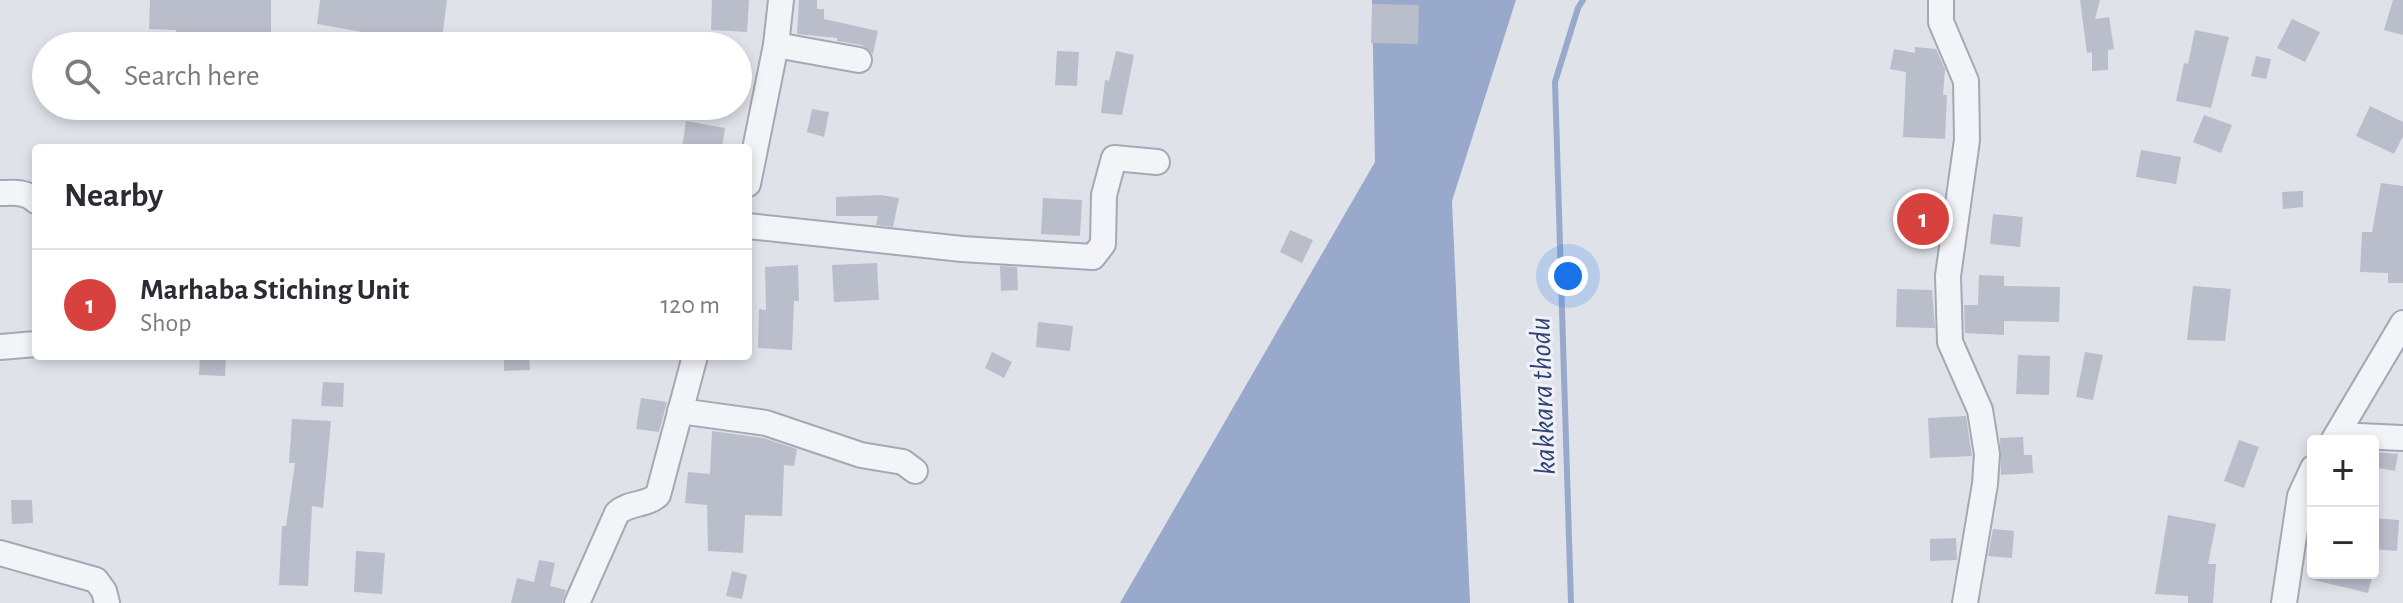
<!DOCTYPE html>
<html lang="en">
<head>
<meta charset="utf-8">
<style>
	:root { --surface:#fff; --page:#f7f7f7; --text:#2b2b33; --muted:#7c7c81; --line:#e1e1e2; --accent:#d7423e }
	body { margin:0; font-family:"Alegreya Sans",sans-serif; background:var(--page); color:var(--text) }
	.controls { position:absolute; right:24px; bottom:24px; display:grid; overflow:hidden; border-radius:8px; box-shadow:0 4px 12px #0003 }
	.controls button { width:72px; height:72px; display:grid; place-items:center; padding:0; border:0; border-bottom:2px solid var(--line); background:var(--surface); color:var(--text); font:40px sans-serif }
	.you { position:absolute; left:1568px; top:276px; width:28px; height:28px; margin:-20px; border:6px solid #fff; border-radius:50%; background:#1a73e8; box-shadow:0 0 0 12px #1a73e833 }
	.badge { display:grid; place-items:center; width:52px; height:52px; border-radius:50%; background:var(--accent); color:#fff; font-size:26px; font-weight:700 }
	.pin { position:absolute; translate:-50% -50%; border:4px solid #fff; box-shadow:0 2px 8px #0006 }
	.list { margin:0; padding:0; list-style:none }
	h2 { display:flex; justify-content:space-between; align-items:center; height:104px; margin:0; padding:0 32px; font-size:34px }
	h2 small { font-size:26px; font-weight:400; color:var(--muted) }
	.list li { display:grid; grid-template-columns:52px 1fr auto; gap:24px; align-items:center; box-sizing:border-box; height:112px; padding:0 32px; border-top:2px solid var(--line) }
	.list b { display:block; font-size:30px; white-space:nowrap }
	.list p { margin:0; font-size:26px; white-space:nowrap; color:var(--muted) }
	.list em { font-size:26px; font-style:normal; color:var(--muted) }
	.icon { flex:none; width:44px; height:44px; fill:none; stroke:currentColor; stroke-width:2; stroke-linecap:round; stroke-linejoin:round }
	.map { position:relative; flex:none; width:2403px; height:603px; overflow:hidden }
	.search { position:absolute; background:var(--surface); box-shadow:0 4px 12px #0003; left:32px; top:32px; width:720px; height:88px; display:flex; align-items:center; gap:20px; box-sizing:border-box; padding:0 28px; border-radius:44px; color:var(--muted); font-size:30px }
	.panel { position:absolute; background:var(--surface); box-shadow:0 4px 12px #0003; left:32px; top:144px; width:720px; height:216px; border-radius:8px }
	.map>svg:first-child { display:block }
	.water { fill:#99a9cc }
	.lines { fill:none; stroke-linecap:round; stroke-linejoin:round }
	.stream { stroke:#99a9cc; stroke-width:6 }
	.building { fill:#babdca }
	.street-casing { stroke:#a5a8b5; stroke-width:28 }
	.street { stroke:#f3f4f8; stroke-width:24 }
	.labels { text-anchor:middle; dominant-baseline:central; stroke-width:6; stroke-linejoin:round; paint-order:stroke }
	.water-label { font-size:30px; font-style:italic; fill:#2f4379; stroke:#f0f2f7 }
</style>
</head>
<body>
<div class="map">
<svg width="2403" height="603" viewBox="0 0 2403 603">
	<rect width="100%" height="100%" fill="#e0e2ea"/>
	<polygon class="water" points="1372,0 1516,0 1452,201 1470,603 1120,603 1375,162"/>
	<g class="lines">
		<polyline class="stream" points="1571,603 1555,82 1578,8 1583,0"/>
	</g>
	<g class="building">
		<polygon points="150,0 271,0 271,46 175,46 176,30 149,29"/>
		<polygon points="320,0 447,0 441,46 317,24"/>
		<polygon points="712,0 749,0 747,32 711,30"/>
		<polygon points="799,0 817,0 817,9 824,9 824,19 878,31 873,54 862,45 837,41 837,38 797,34"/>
		<polygon points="2080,0 2100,0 2095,19 2109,17 2114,49 2108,50 2108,70 2092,71 2092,52 2087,53"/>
		<polygon points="2393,0 2403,0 2403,35 2384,30"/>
		<polygon points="1372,4 1419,5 1418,44 1371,43"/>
		<polygon points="2292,19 2320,32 2305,62 2277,48"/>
		<polygon points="2195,30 2229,37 2211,108 2176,101 2184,63 2188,64"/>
		<polygon points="1915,47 1936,49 1945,69 1943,95 1947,95 1945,139 1903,137 1906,72 1890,69 1894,49 1915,53"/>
		<polygon points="1057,51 1079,52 1077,86 1055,85"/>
		<polygon points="1116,51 1134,55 1122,115 1101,113 1105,80 1109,81"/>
		<polygon points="2256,56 2271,59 2266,79 2251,76"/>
		<polygon points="2370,106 2403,122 2403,136 2394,154 2356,136"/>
		<polygon points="812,109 829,112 824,137 807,132"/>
		<polygon points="2204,115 2232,125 2221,153 2193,142"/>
		<polygon points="686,121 725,128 722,148 682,148"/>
		<polygon points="2141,150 2181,157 2176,184 2136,177"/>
		<polygon points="2381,183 2403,186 2403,283 2388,283 2388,273 2360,272 2362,232 2372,232"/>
		<polygon points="2303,191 2303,207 2283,209 2282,192"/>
		<polygon points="881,195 899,198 893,227 876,225 878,216 836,216 836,197"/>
		<polygon points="1043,198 1082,200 1080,236 1041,234"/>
		<polygon points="1915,209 1939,210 1938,227 1915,226"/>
		<polygon points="1993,214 2023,217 2020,247 1990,244"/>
		<polygon points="1290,230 1313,240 1302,263 1280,252"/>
		<polygon points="877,263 879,300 834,302 832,265"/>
		<polygon points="798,265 799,301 794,301 792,350 758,348 759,309 766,310 765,267"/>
		<polygon points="1000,266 1017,267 1018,290 1001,291"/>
		<polygon points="1979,275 2004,276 2004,286 2060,287 2059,322 2004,321 2004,335 1965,333 1964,305 1978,305"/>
		<polygon points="2193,286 2231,289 2225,341 2187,340"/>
		<polygon points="1897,289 1932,290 1935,328 1896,327"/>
		<polygon points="1038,322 1073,326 1070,351 1036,347"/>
		<polygon points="992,352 1012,362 1004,378 985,368"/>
		<polygon points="2085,352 2103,355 2093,400 2076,397"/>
		<polygon points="2018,355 2050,356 2049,395 2016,394"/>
		<polygon points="200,356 226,356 225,376 199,375"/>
		<polygon points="504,356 529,356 530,370 504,371"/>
		<polygon points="323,382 344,383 343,407 321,406"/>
		<polygon points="641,398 667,402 659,432 636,429"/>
		<polygon points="1966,416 1972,456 1930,458 1928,418"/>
		<polygon points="292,419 331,421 323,508 312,506 308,586 279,585 282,526 286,526 295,463 289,463"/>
		<polygon points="712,431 763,438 797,449 794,466 784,465 782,516 745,515 743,553 708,551 707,505 685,503 688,472 710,474"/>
		<polygon points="2023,437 2024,455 2032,455 2033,473 2001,475 2000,438"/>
		<polygon points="2239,440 2259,447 2244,488 2224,481"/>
		<polygon points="2373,452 2398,454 2395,471 2373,467"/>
		<polygon points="11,500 32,500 33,523 12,524"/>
		<polygon points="2168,515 2216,524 2208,564 2216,564 2213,603 2188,603 2188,596 2155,594"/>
		<polygon points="2373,518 2399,520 2397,551 2373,549"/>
		<polygon points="1993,529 2014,531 2012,558 1988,556"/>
		<polygon points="1956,538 1957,560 1930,561 1930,539"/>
		<polygon points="356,551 385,553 382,594 354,592"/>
		<polygon points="539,560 555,563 550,586 566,590 562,603 511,603 517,578 534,582"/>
		<polygon points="732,571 747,575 742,599 726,596"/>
		<polygon points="2310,573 2373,573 2368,593 2310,579"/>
	</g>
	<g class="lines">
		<defs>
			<g id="street">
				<polyline points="1941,0 1941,22 1966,81 1967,140 1948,276 1950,342 1980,410 1987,454 1985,484 1965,603"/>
				<polyline points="776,45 859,60"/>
				<polyline points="748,184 776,45 781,0"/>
				<path d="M0,193c13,0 26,-2 36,8"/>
				<polyline points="748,226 962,249 1093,257 1103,244 1104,195 1114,158 1157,162"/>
				<polyline points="0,347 36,344"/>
				<polyline points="680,411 766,423 861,455 903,462 915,471"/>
				<polyline points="2337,435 2403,438"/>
				<polyline points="2333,441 2403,323"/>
				<polyline points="0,553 96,580 104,591 107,603"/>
				<path d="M577,603l40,-90c12,-11 29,-7 41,-18l37,-139"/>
				<polyline points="2284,603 2300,496 2313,468"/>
			</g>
		</defs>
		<use href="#street" class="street-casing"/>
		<use href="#street" class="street"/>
	</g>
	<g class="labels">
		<g class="water-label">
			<text transform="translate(1543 396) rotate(-92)">kakkara thodu</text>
		</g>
	</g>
</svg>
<div class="controls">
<button>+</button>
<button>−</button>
</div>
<div class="you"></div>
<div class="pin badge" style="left:1923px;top:219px">1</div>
<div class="search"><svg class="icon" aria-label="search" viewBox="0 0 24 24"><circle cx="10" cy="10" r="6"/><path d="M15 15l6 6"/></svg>Search here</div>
<section class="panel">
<h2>Nearby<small></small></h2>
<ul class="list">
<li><span class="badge">1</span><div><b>Marhaba Stiching Unit</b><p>Shop</p></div><em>120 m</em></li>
</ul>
</section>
</div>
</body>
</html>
